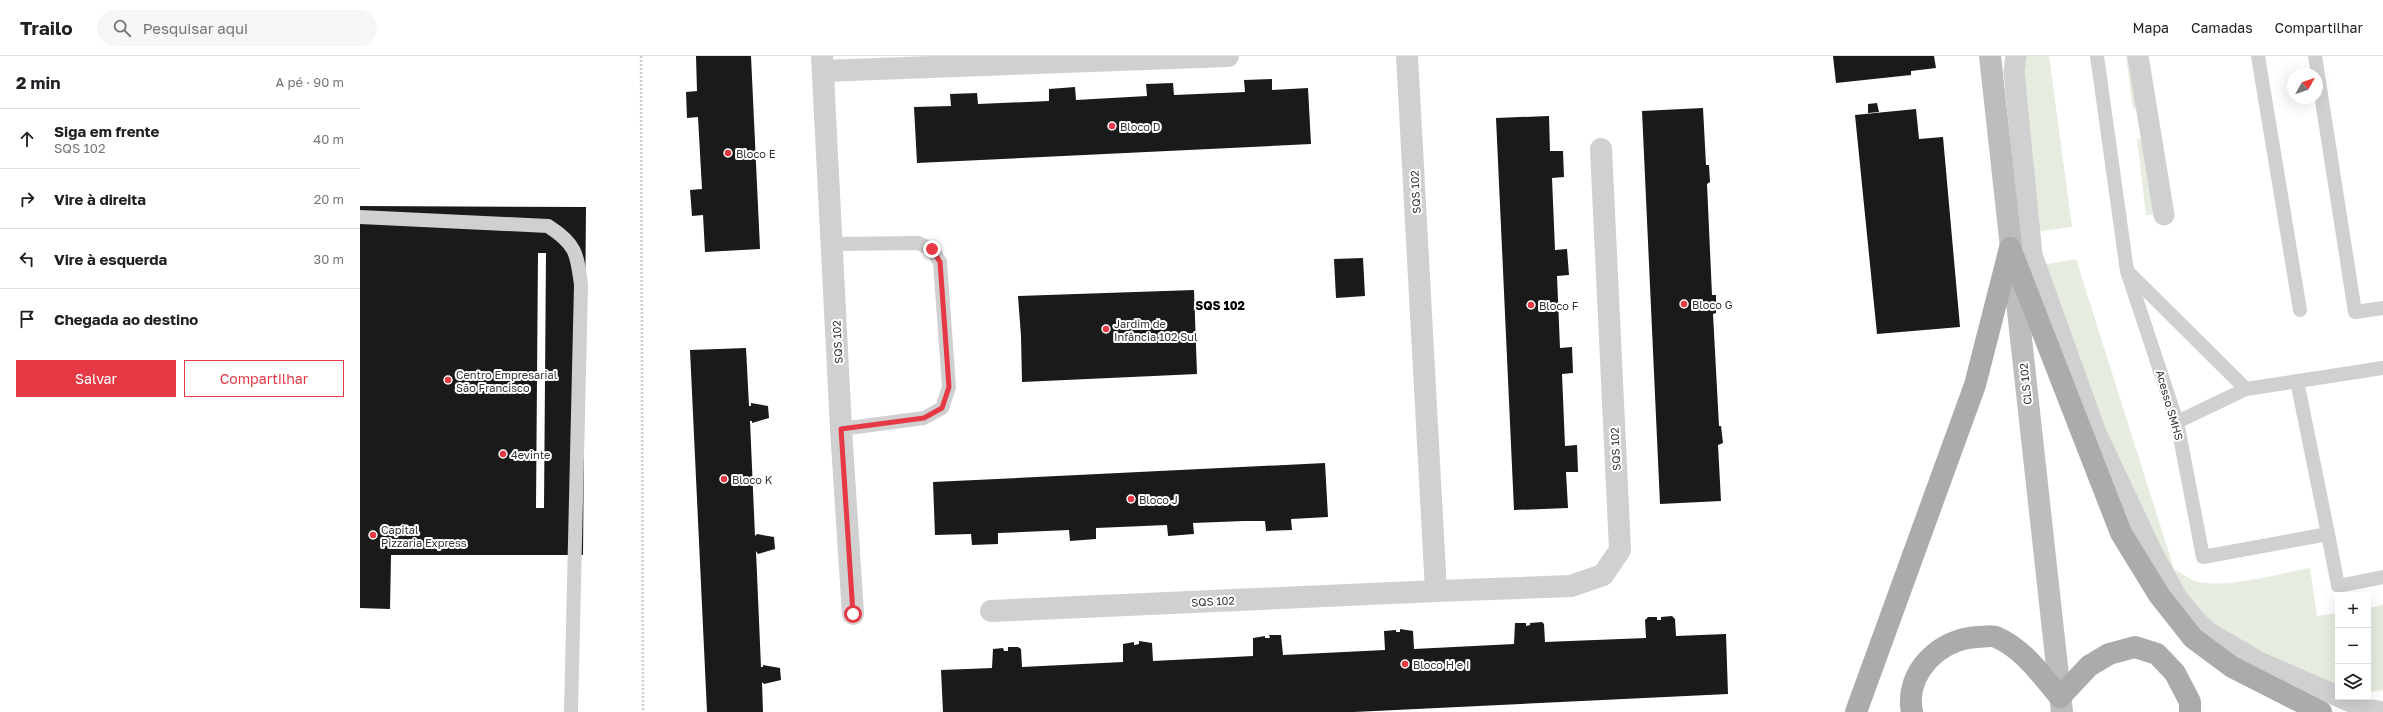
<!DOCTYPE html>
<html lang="pt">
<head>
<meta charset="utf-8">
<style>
	:root { --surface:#fff; --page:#f6f6f6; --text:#202124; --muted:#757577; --line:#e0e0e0; --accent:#e63946 }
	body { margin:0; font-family:"Golos Text",sans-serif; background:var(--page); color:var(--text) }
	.controls { position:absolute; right:12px; bottom:12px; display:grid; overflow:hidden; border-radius:0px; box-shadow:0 4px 16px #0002 }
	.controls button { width:36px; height:36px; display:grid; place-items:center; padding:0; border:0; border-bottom:1px solid var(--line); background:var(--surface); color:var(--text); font:20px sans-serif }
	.compass { position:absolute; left:1927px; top:12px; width:36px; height:36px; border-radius:50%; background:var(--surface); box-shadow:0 4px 16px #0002; rotate:50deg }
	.stop { position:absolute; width:12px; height:12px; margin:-9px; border:3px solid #e63946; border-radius:50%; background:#fff }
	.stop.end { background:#e63946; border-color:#fff; box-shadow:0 1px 4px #0008 }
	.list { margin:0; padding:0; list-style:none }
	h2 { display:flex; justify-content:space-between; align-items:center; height:52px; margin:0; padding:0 16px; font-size:17px }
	h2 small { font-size:13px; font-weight:400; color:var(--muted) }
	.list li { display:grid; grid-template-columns:26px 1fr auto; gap:12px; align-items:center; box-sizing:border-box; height:60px; padding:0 16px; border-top:1px solid var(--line) }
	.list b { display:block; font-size:15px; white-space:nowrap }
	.list p { margin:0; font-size:13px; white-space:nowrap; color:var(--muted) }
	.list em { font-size:13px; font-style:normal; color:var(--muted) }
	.actions { display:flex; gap:8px; padding:12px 16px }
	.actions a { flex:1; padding:9px 0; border:1px solid var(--accent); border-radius:0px; text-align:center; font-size:14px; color:var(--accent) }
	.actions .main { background:var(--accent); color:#fff }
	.icon { flex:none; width:22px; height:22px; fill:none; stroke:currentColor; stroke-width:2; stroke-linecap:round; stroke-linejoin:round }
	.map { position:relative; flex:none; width:2023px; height:656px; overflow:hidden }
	header { display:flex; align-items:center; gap:24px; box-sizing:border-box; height:56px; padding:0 20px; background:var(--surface); border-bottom:1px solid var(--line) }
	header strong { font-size:19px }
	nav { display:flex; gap:22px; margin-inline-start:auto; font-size:14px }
	.search { width:280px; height:36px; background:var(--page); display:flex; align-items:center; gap:10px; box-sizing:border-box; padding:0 14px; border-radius:22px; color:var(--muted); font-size:15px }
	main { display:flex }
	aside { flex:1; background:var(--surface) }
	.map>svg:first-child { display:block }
	.green { fill:#e6ecdf }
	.building { fill:#1a1a1a; fill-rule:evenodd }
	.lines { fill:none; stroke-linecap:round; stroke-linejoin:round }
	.path { stroke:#cdcdcd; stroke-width:2.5; stroke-dasharray:2 2; stroke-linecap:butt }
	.service { stroke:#d0d0d0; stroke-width:14 }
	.pedestrian { stroke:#d0d0d0; stroke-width:21 }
	.minor { stroke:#d0d0d0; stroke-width:22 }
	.secondary { stroke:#bdbdbd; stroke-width:22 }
	.primary { stroke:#ababab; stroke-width:22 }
	.route { stroke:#e63946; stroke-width:5 }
	.poi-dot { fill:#e63946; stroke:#fff; stroke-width:1.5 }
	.labels { text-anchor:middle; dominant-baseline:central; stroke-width:4; stroke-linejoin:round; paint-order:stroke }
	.poi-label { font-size:11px; fill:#333; stroke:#fff; text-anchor:start }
	.street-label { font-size:11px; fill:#333; stroke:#fff }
	.neighbourhood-label { font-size:12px; font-weight:bold; fill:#000; stroke:#fff }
</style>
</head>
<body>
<header>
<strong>Trailo</strong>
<div class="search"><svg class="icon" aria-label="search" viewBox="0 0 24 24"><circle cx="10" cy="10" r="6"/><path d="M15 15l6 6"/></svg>Pesquisar aqui</div>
<nav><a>Mapa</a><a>Camadas</a><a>Compartilhar</a></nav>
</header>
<main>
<aside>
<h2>2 min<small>A pé · 90 m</small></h2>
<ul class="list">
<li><svg class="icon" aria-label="ahead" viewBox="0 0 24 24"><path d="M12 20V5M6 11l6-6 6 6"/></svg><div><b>Siga em frente</b><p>SQS 102</p></div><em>40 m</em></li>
<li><svg class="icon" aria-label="right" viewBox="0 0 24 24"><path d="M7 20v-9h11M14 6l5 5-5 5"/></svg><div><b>Vire à direita</b></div><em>20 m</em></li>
<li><svg class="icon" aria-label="left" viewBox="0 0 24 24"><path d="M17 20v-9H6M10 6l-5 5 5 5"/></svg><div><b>Vire à esquerda</b></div><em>30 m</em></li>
<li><svg class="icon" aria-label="arrive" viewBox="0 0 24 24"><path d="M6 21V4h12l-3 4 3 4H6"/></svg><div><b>Chegada ao destino</b></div></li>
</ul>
<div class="actions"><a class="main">Salvar</a><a>Compartilhar</a></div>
</aside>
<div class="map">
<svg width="2023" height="656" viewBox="0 0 2023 656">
	<rect width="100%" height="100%" fill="#fff"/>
	<g class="green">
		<polygon points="1660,0 1689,0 1712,171 1675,176"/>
		<polygon points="1766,0 1773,0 1781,52 1773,53"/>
		<polygon points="1788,82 1798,159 1786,159 1777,83"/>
		<path d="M1716,203l98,310c7,4 16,11 24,13 33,6 79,-8 112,-14l7,48 21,-3v80l-114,-58 -40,-35 -61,-122 -82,-213z"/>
		<polygon points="2023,549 2023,634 2008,636 2008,552"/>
	</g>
	<g class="building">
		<polygon points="336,0 391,0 400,193 345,196 343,159 332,160 330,134 342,133 338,61 327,62 326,36 337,35"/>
		<polygon points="1473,0 1574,0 1576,12 1551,15 1551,19 1476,27"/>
		<polygon points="912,23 912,34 948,32 951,88 557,107 554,51 591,50 590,38 617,37 618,48 689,45 689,33 715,31 716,44 787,40 786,28 813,27 814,39 885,36 884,24"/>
		<polygon points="1517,47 1519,56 1508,57 1508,48"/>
		<polygon points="1343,52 1346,109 1349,109 1350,126 1347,128 1352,239 1356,239 1356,257 1353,258 1359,370 1361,370 1363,387 1358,389 1361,445 1300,448 1282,55"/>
		<polygon points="1556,53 1559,83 1583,81 1600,271 1517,278 1495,59"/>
		<polygon points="1189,60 1190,95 1203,95 1204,121 1192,122 1195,194 1207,193 1209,219 1197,220 1200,292 1212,291 1213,317 1202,318 1205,390 1217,389 1218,416 1206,416 1208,452 1154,454 1136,62"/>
		<path d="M0,150l226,1 -3,348h-192l-1,54 -30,-1zM178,197h8l-2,255h-8z"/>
		<polygon points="1003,202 1005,240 976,242 974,203"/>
		<polygon points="834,234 837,318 662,326 661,280 658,240"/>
		<polygon points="386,292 389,350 391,350 391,347 408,350 409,362 392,367 392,365 390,365 395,480 397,478 414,481 415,493 398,498 396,495 401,611 403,611 403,609 420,612 421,624 404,628 402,626 403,656 347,656 330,294"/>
		<polygon points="965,407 968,461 931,463 932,474 906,475 905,465 884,465 833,467 834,478 808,480 807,469 736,472 736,483 710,485 709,474 638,477 638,488 612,489 611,478 575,479 573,426"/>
		<polygon points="1312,560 1315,563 1316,580 1366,578 1368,638 994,656 583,656 581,614 632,612 633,593 643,592 644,595 648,595 648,591 658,591 661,593 662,611 763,606 763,588 774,586 774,589 779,588 779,585 792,587 793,605 893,600 893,582 905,580 905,582 910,582 909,579 921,579 923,599 1025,594 1024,575 1036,574 1036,576 1040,576 1040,573 1053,575 1054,593 1154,588 1155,567 1166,567 1166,570 1170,569 1170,567 1182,566 1184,568 1185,586 1286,582 1285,564 1288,561 1297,561 1297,564 1301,564 1301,561"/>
	</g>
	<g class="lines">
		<polyline class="path" points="281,0 283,656"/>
		<g class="service">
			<polyline points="1737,0 1767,215 1817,366 1843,501 1968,478 1978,530 2023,521"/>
			<polyline points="1898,0 1940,254"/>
			<polyline points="1955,0 1995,256 2023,252"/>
			<path d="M0,161l188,9c28,18 29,27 33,59l-10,427"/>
			<polyline points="473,188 558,187 572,193 580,206 589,331 582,352 564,362 481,373"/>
			<polyline points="1769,217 1886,333"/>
			<polyline points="1937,325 1968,478"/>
			<polyline points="1817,366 1886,333 2023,312"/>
		</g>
		<g class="pedestrian">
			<polyline points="1656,0 1654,16 1672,199 1736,377 1794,500 1818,543 1836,565 1848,576 1899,606 2007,653 2023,656"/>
			<polyline points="1778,0 1804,159"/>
		</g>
		<g class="minor">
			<polyline points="462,0 481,373 493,558"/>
			<polyline points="463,15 868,0"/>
			<polyline points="1076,535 1211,530 1243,519 1260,494 1241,93"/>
			<polyline points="631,555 1076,535 1047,0"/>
		</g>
		<polyline class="secondary" points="1630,0 1702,656"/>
		<g class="primary">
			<polyline points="1650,192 1761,477 1799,539 1833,582 1872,611 1961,656"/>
			<polyline points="1496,656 1615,329 1650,192"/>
			<path d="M1552,656c-8,-39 28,-74 66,-75 5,0 13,-2 18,0 28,12 45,38 64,60l29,-31 20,-12 26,-7 22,7 18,19 15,29v10"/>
		</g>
	</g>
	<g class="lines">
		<polyline class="route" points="493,558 481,373 564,362 582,352 589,331 580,206 572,193"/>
	</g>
	<g class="poi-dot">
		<circle cx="752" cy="70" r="4"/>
		<circle cx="368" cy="97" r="4"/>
		<circle cx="1324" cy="248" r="4"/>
		<circle cx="1171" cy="249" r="4"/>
		<circle cx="746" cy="273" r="4"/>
		<circle cx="88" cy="324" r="4"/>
		<circle cx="143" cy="398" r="4"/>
		<circle cx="364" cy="423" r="4"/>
		<circle cx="771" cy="443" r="4"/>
		<circle cx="13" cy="479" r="4"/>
		<circle cx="1045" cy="608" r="4"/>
	</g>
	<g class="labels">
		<g class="poi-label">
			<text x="760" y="70">Bloco D</text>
			<text x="376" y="97">Bloco E</text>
			<text x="1332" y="248">Bloco G</text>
			<text x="1179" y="249">Bloco F</text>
			<text x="754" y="267">Jardim de<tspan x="754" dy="13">Infância 102 Sul</tspan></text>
			<text x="96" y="318">Centro Empresarial<tspan x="96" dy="13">São Francisco</tspan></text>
			<text x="151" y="398">4evinte</text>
			<text x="372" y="423">Bloco K</text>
			<text x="779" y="443">Bloco J</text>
			<text x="21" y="473">Capital<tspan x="21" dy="13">Pizzaria Express</tspan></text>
			<text x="1053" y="608">Bloco H e I</text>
		</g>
		<g class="street-label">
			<text transform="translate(1055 136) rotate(-93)">SQS 102</text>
			<text transform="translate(477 286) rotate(-93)">SQS 102</text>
			<text transform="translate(1665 328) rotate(-96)">CLS 102</text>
			<text transform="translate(1810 349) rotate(74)">Acesso SMHS</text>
			<text transform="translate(1255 393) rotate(-93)">SQS 102</text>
			<text transform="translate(853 545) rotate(-3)">SQS 102</text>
		</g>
		<g class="neighbourhood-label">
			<text x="860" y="249">SQS 102</text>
		</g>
	</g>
</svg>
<div class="controls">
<button>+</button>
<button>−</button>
<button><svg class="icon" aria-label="layers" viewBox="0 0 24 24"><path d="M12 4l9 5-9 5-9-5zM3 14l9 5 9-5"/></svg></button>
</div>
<svg class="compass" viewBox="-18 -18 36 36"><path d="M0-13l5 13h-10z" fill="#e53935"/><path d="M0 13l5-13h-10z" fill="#757577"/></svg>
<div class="stop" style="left:493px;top:558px"></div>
<div class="stop end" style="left:572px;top:193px"></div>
</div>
</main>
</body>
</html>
